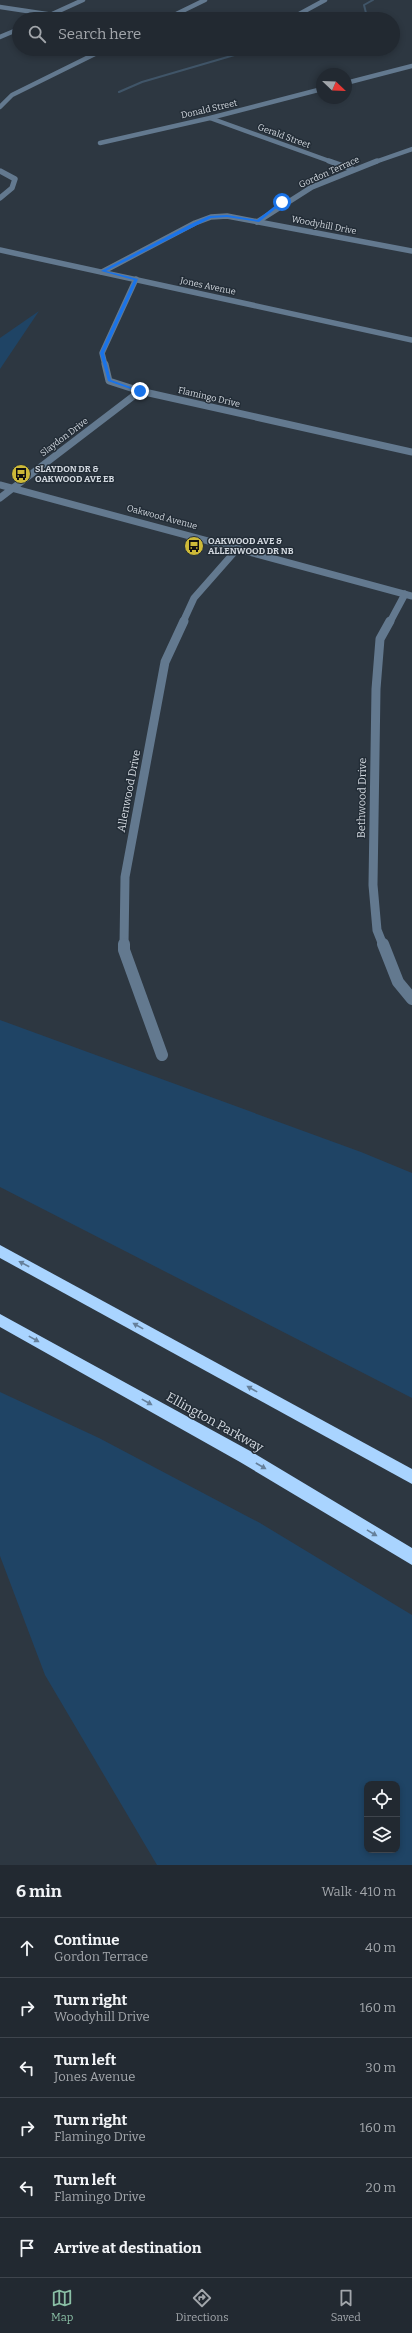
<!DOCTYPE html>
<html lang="en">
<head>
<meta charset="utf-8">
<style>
	:root { --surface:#222931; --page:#2e353d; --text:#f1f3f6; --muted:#a2a6ab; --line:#3f454d; --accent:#8abfa5 }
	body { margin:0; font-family:Bitter,serif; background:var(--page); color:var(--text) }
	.controls { position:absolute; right:12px; bottom:12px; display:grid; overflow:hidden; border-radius:8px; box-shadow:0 2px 6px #0003 }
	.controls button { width:36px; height:36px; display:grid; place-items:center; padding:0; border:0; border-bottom:1px solid var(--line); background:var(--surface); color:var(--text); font:20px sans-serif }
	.compass { position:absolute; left:316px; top:68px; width:36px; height:36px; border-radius:50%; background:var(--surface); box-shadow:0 2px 6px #0003; rotate:113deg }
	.stop { position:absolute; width:12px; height:12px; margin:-9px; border:3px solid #1a73e8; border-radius:50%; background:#fff }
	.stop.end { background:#1a73e8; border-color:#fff; box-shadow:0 1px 4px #0008 }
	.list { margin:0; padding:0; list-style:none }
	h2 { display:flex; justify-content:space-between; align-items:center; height:52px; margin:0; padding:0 16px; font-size:17px }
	h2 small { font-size:13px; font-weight:400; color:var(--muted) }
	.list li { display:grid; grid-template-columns:26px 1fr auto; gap:12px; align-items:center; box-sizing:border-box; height:60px; padding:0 16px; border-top:1px solid var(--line) }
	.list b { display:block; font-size:15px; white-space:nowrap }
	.list p { margin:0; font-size:13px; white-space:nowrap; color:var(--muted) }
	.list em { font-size:13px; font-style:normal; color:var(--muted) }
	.icon { flex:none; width:22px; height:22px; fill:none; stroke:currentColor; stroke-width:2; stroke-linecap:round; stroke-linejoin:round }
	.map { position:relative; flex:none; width:412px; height:1865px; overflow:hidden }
	.search { position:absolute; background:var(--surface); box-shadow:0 2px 6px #0003; left:12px; right:12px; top:12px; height:44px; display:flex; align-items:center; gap:10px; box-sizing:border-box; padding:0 14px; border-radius:22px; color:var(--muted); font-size:15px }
	.sheet { height:412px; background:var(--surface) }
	nav { display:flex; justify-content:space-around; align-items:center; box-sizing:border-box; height:56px; border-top:1px solid var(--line); background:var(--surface); font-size:11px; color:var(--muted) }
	nav a { display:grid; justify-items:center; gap:2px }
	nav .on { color:var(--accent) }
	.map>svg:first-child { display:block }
	.green { fill:#1f4465; fill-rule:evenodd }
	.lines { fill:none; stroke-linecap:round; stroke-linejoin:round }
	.stream { stroke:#405568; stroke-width:2 }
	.minor-far4 { stroke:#63798f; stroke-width:4.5 }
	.minor-far3 { stroke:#63798f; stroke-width:5.5 }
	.minor-far2 { stroke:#63798f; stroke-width:7 }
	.minor-far1 { stroke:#63798f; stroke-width:9 }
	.minor { stroke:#63798f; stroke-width:12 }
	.highway { fill:#a9d4ff; fill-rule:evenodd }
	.oneway { fill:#66809b }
	.route { fill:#1a73e8 }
	.labels { text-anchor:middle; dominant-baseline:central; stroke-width:3; stroke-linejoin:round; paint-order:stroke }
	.far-street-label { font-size:9px; fill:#d1d7de; stroke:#232d37 }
	.far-poi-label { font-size:9px; font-weight:bold; fill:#d1d7de; stroke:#232d37; text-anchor:start }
	.street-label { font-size:11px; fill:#d1d7de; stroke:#232d37 }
	.near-street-label { font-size:13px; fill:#d1d7de; stroke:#232d37 }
</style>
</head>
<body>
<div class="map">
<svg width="412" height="1865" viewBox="0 0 412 1865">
	<rect width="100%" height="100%" fill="#2d3741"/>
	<g class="green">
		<polygon points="39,311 0,369 0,338"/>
		<polygon points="0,1020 361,1152 412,1173 412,1398 0,1187"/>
		<path d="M0,1392l99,46 161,85 152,92v250h-255l-112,-190 -45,-119zM367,1784h30v66h-30z"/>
	</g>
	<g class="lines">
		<g class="stream">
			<polyline points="352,19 366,13 364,5 373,0"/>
			<polyline points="119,92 142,82 255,49"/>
		</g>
		<g class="minor-far4">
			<polyline points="0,7 80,19"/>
			<polyline points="50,15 83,0"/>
			<polyline points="166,19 205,0"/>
			<polyline points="290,19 325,0"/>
			<polyline points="0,37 19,29"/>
			<polyline points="346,83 412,66"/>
			<polyline points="0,107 12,95 105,49"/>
			<polyline points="210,118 332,162"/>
			<polyline points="100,143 210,118 322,89"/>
			<polyline points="375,162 412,149"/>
		</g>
		<g class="minor-far3">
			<polyline points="329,161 352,169"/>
			<polyline points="0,171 15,179 12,188 0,198"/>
			<polyline points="257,222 312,187 377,161"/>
			<polyline points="0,250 412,340"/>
			<polyline points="102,272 195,223 211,217 227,216 412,251"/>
			<polyline points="105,365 102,353 136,279"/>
		</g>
		<g class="minor-far2">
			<polyline points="105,364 109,381 140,391 412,452"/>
			<polyline points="0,485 412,596"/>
			<polyline points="0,498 140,391"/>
			<polyline points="183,622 194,598 238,548"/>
			<polyline points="390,622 405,594"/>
		</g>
		<g class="minor-far1">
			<polyline points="124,945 125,877 165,662 184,621"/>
			<polyline points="383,945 377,930 373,885 376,689 380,639 390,621"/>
		</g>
		<g class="minor">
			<polyline points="124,944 124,950 162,1055"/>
			<polyline points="383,944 398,982 412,999"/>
		</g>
		<g class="highway">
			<polygon points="0,1245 412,1469 412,1484 0,1258"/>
			<polygon points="0,1314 252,1452 412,1548 412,1565 240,1462 0,1327"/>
		</g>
	</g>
	<defs><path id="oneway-solid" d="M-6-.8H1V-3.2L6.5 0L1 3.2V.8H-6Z"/></defs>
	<g class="oneway">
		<use href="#oneway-solid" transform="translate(24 1264) rotate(-152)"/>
		<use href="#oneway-solid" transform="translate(138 1326) rotate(-151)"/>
		<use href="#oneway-solid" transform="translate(34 1339) rotate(29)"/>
		<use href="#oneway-solid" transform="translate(252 1389) rotate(-151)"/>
		<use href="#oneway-solid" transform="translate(147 1402) rotate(29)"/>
		<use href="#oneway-solid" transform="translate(261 1466) rotate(30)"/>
		<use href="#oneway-solid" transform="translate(372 1533) rotate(31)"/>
	</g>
	<polygon class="route" points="281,201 284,202 259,222 227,217 211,218 106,271 138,279 104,353 111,380 142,391 139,392 108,381 100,353 134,280 101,271 193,223 209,216 227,215 257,220"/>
	<defs>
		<symbol id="bus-disc" viewBox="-11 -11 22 22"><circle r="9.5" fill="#cdb938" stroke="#232d37"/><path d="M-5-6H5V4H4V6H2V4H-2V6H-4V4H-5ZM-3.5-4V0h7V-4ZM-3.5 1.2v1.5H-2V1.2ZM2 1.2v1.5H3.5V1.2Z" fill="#111"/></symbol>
	</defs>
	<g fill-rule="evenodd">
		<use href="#bus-disc" x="10" y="463" width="22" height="22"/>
		<use href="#bus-disc" x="183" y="535" width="22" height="22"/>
	</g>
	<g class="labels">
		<g class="far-street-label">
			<text transform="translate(209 109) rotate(-13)">Donald Street</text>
			<text transform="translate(284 136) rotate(20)">Gerald Street</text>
			<text transform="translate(329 172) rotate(-24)">Gordon Terrace</text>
			<text transform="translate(324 225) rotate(11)">Woodyhill Drive</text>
			<text transform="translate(208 286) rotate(12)">Jones Avenue</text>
			<text transform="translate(209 397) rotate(13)">Flamingo Drive</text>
			<text transform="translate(64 437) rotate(-37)">Slaydon Drive</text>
			<text transform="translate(162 517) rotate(15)">Oakwood Avenue</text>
		</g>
		<g class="far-poi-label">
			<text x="35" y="469">SLAYDON DR &amp;<tspan x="35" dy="10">OAKWOOD AVE EB</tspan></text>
			<text x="208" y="541">OAKWOOD AVE &amp;<tspan x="208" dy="10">ALLENWOOD DR NB</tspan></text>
		</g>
		<g class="street-label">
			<text transform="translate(129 791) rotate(-79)">Allenwood Drive</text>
			<text transform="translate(362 798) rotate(-89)">Bethwood Drive</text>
		</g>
		<g class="near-street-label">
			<text transform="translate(215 1422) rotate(29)">Ellington Parkway</text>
		</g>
	</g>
</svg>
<div class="controls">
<button><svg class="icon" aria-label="locate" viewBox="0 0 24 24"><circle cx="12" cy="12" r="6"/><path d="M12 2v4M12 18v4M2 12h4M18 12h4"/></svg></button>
<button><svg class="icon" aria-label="layers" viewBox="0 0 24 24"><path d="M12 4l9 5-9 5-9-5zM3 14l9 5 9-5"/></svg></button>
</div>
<svg class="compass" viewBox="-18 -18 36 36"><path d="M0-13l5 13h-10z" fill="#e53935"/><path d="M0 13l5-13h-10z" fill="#a2a6ab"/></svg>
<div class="stop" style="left:282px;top:202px"></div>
<div class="stop end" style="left:140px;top:391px"></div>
<div class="search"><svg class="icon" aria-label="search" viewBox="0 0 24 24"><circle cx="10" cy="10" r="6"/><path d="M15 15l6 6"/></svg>Search here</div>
</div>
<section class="sheet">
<h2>6 min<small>Walk · 410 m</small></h2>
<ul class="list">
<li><svg class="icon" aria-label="ahead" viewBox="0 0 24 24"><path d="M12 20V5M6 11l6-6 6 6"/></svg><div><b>Continue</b><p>Gordon Terrace</p></div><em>40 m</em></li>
<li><svg class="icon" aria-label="right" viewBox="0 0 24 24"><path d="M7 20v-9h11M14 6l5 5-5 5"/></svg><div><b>Turn right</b><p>Woodyhill Drive</p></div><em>160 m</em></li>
<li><svg class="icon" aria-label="left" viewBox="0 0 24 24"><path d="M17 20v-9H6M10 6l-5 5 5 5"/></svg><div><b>Turn left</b><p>Jones Avenue</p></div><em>30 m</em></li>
<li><svg class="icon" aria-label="right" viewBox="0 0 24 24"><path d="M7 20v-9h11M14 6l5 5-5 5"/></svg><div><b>Turn right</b><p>Flamingo Drive</p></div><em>160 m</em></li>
<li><svg class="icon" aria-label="left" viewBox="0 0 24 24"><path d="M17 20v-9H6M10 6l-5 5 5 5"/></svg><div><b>Turn left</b><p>Flamingo Drive</p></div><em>20 m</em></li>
<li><svg class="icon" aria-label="arrive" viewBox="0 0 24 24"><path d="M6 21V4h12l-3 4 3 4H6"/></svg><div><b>Arrive at destination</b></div></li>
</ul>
</section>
<nav>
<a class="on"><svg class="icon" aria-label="map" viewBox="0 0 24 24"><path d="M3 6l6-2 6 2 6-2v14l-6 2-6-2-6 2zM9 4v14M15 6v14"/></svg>Map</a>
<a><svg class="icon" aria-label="directions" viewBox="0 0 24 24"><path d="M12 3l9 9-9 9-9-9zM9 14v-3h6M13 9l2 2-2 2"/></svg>Directions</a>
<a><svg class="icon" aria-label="saved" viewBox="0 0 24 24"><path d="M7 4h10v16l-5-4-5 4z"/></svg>Saved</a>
</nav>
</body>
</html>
